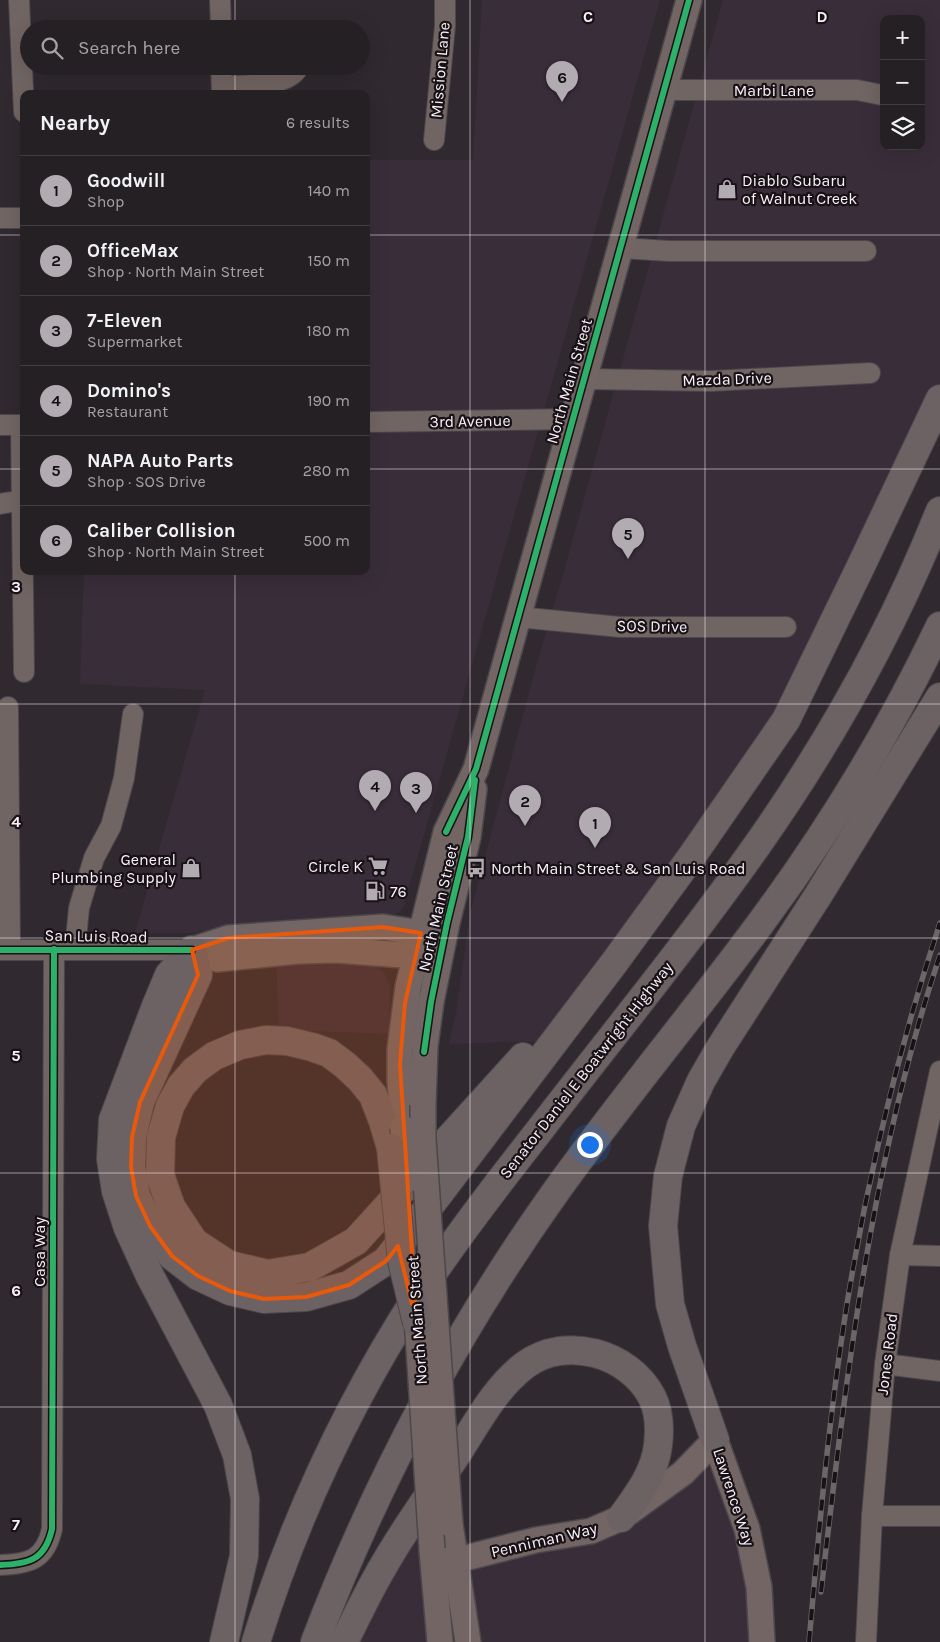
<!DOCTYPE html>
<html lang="en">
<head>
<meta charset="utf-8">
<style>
	:root { --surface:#242024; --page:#2c282c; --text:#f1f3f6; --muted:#a3a3a6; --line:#413e41; --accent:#b3abb2 }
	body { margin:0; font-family:Karla,sans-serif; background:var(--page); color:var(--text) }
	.controls { position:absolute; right:15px; top:15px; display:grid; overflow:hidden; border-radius:10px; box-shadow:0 5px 20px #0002 }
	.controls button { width:45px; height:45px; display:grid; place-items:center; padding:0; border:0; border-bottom:1px solid var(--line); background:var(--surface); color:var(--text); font:25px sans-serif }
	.you { position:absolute; left:589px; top:1144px; width:18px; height:18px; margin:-12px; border:4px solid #fff; border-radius:50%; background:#1a73e8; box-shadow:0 0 0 8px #1a73e833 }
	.badge { display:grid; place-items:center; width:32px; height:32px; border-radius:50%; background:var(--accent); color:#111; font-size:16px; font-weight:700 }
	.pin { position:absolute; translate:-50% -41px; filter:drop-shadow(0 1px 2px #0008) }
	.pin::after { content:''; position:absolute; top:26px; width:18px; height:15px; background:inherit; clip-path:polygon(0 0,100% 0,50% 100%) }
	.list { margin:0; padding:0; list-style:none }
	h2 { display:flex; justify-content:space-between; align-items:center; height:65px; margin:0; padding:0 20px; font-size:21px }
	h2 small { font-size:16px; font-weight:400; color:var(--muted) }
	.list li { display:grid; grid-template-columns:32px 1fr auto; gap:15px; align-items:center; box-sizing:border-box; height:70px; padding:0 20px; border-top:1px solid var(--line) }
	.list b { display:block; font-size:19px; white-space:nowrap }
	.list p { margin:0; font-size:16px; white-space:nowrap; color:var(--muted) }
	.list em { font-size:16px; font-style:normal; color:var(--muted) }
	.icon { flex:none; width:28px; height:28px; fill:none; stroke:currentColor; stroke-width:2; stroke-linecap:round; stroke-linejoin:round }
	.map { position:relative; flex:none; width:940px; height:1642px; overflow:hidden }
	.search { position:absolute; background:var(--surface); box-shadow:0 5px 20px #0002; left:20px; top:20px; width:350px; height:55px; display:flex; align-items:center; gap:12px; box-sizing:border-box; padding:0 18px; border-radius:28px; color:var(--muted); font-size:19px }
	.panel { position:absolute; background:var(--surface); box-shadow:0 5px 20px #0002; left:20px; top:90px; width:350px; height:485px; border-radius:10px }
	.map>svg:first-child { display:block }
	.commercial { fill:#3a2d3a; fill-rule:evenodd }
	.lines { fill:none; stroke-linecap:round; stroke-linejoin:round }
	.minor-casing { stroke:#4b474b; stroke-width:22 }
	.major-casing { stroke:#4b474b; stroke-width:28 }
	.highway-casing { stroke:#4b474b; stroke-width:30 }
	.minor { stroke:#716563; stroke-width:20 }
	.major { stroke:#726564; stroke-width:25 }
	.highway { stroke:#6c6163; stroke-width:28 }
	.rail-casing { stroke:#6d6667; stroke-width:5.5 }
	.rail { stroke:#181217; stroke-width:4; stroke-dasharray:11; stroke-linecap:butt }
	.major-bridge-casing { stroke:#4b474b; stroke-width:28; stroke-linecap:butt }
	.highway-bridge-casing { stroke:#4b474b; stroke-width:30; stroke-linecap:butt }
	.major-bridge { stroke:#726564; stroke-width:25 }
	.highway-bridge { stroke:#6c6163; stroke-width:28 }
	.cycleway-casing { stroke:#181217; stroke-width:9 }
	.cycleway { stroke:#2db169; stroke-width:6 }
	.marked { fill:#e8590c; fill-opacity:0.2; stroke:#e8590c; stroke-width:4; stroke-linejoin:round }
	.grid { fill:none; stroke:#f9f0f8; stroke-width:1; stroke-opacity:0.55 }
	.labels { text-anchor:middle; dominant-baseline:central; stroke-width:4.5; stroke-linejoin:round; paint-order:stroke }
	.street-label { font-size:16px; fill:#f9f0f8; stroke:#181217 }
	.poi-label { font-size:16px; fill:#f9f0f8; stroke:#181217; text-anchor:start }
	.grid-label { font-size:16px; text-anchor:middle; font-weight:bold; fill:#f9f0f8; stroke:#181217; stroke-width:4.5; stroke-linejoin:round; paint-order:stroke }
</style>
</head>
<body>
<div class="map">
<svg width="940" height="1642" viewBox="0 0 940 1642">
	<rect width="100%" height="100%" fill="#302a30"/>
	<g class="commercial">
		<polygon points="482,0 660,0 404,905 400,912 390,916 308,919 187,933 135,933 205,690 80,684 84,571 366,571 366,160 473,160"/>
		<path d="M723,0h217v399l-154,321 -214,281 -35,40 -88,3 7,-31 14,-100 64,-239 28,-96zM884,19h37v127h-37z"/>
		<polygon points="340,962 367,964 377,966 384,972 390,985 389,1034 279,1030 276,963"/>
		<polygon points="715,1440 762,1642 468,1642 456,1561 591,1531"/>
		<polygon points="428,1492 440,1642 344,1642"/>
	</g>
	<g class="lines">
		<defs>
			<g id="minor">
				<polyline points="19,0 24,112"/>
				<polyline points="220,0 221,29"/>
				<polyline points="221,66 222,94"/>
				<path d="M222,86c20,-1 68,2 77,-20"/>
				<polyline points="664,90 857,90 882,95"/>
				<polyline points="434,140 445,26 445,0"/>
				<polyline points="0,218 24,218"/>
				<polyline points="621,248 669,251 866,251"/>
				<polyline points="584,379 711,381 870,373"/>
				<polyline points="366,422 573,419"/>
				<polyline points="0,425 24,425"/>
				<polyline points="21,425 24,672"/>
				<polyline points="0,504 23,500"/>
				<polyline points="518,617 620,627 786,627"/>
				<polyline points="8,707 10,950"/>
				<polyline points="75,949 79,908 94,858 111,826 124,778 133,714"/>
				<polyline points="0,950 192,950"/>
				<polyline points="900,1255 940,1256"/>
				<polyline points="885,1364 940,1371"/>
				<polyline points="872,1516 940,1516"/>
				<path d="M0,1565c29,-1 45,-5 52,-36l2,-580"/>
				<polyline points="866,1642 872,1516 885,1364 900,1255 940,1071"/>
			</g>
			<g id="major">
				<polyline points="192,950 228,938 383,927 421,933 434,941"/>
				<polyline points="192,950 217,959 298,951 336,950 416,956 432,950"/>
				<polyline points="423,1105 425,1046 431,1002 447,923 468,837 474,789"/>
				<polyline points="403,1128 400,1080 400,1049 408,987 446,832 476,769 689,0"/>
				<polyline points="450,1524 468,1642"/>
				<polyline points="432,1551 440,1642"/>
				<polyline points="434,1566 536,1540 591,1531 621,1518 683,1473 715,1440 747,1529 759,1587 762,1642"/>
			</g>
			<g id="highway">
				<polyline points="192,950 198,975 140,1102 132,1137 131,1167 136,1196 150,1226 172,1256 198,1276 230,1291 264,1299 306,1297 349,1285 386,1261 438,1195 614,963 692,856 786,720 860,568 940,399"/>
				<polyline points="192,950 169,975 156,1006 113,1120 111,1159 116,1191 128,1228 150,1276 218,1405 237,1455 245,1499 244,1556 224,1642"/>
				<polyline points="391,1148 383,1121 373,1095 360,1079 345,1065 329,1053 312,1047 287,1041 266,1040 240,1045 214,1056 195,1070 181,1086 170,1106 161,1137 160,1175 171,1207 194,1242 229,1265 268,1274 310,1267 356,1241 523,1057"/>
				<polyline points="715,1440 682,1346 670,1304 663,1226 668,1176 681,1126 701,1081 720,1048 819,894 940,697"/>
				<path d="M256,1642c38,-123 94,-242 164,-350 37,-56 78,-109 119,-161 73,-95 150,-189 219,-287 73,-104 135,-215 182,-333"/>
				<path d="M315,1642c60,-157 140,-308 237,-445 66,-93 140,-181 208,-273 69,-93 130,-193 180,-298"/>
				<path d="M344,1642c13,-26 25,-52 40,-77 22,-39 50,-76 75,-114 19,-30 37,-64 66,-86 41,-30 104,-12 127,32 7,14 8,32 6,48 -3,28 -21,51 -37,73"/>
			</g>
		</defs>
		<use href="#minor" class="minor-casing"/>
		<use href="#major" class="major-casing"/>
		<use href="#highway" class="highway-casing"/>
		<use href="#minor" class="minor"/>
		<use href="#major" class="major"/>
		<use href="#highway" class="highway"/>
		<defs>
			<g id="rail">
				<path d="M821,1592c25,-214 50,-431 119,-637"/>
				<path d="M809,1642c10,-113 20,-226 38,-338 21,-129 52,-257 93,-381"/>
			</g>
		</defs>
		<use href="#rail" class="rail-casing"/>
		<use href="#rail" class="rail"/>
		<defs>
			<g id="major-bridge">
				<polyline points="423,1105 423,1139 450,1524"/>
				<polyline points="403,1128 407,1180"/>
				<polyline points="416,1303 432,1549"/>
			</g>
			<polyline id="highway-bridge" points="391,1148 402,1261 417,1323"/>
		</defs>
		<use href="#major-bridge" class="major-bridge-casing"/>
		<use href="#highway-bridge" class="highway-bridge-casing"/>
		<use href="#major-bridge" class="major-bridge"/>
		<use href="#highway-bridge" class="highway-bridge"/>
		<defs>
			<g id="cycleway">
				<polyline points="446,832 476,769 689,0"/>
				<polyline points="0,950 192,950"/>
				<polyline points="424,1052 431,1002 447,923 468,837 475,780"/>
				<path d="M0,1565c29,-1 45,-5 52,-36l2,-580"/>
			</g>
		</defs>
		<use href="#cycleway" class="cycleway-casing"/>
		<use href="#cycleway" class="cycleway"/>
	</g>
	<path class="marked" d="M383,927l38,6 -16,70 -5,61 15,236 -3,4 -14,-58 -12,15 -37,24 -43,12 -42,2 -34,-8 -32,-15 -26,-20 -22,-30 -14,-30 -5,-29 1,-30 8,-35 58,-127 -6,-25 36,-12z"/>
	<path class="grid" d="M235,0v29M470,0v1642M705,0v1642M235,66v28M0,235h24M366,235h574M0,469h24M366,469h574M235,571v1071M0,704h940M0,938h940M0,1173h940M0,1407h940"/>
	<defs>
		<symbol id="shop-bare" viewBox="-9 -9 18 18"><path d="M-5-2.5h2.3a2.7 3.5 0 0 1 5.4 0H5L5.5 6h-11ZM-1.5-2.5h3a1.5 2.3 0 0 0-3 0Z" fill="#b3abb2" stroke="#181217" stroke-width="2.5" paint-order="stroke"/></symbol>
		<symbol id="supermarket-bare" viewBox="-9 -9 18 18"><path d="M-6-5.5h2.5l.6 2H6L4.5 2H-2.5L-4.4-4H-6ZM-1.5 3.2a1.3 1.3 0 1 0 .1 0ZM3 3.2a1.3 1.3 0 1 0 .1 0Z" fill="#b3abb2" stroke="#181217" stroke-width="2.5" paint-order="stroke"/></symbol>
		<symbol id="bus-bare" viewBox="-9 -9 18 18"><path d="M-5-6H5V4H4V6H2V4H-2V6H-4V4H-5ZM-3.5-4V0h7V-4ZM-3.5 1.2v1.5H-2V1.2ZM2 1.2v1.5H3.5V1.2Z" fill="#b3abb2" stroke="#181217" stroke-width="2.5" paint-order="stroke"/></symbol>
		<symbol id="fuel-bare" viewBox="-9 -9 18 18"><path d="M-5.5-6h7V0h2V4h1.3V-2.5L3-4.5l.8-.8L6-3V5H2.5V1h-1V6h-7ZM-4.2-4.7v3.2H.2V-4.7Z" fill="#b3abb2" stroke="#181217" stroke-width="2.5" paint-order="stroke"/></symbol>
	</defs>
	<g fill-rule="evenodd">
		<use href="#shop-bare" x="713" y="175" width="28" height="28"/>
		<use href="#supermarket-bare" x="364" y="852" width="28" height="28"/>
		<use href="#shop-bare" x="177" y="854" width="28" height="28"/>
		<use href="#bus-bare" x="462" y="854" width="28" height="28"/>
		<use href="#fuel-bare" x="361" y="877" width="28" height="28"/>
	</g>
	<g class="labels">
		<g class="street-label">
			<text transform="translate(440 70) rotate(-85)">Mission Lane</text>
			<text x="774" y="90">Marbi Lane</text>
			<text transform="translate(727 379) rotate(-2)">Mazda Drive</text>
			<text transform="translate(569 381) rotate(-74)">North Main Street</text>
			<text transform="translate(470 421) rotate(-1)">3rd Avenue</text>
			<text transform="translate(652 626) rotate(1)">SOS Drive</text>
			<text transform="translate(438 908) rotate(-77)">North Main Street</text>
			<text transform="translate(96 936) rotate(1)">San Luis Road</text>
			<text transform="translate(586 1070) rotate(-52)">Senator Daniel E Boatwright Highway</text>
			<text transform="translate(39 1252) rotate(-90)">Casa Way</text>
			<text transform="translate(417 1320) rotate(-94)">North Main Street</text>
			<text transform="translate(887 1354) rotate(-83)">Jones Road</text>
			<text transform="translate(734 1497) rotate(72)">Lawrence Way</text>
			<text transform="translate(544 1540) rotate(-13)">Penniman Way</text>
		</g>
		<g class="poi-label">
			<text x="742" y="180">Diablo Subaru<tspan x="742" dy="18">of Walnut Creek</tspan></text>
			<text x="176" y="859" text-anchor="end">General<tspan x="176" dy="18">Plumbing Supply</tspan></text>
			<text x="363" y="866" text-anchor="end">Circle K</text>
			<text x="491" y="868">North Main Street &amp; San Luis Road</text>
			<text x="390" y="891">76</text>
		</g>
	</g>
	<g class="grid-label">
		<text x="588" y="22">C</text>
		<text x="822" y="22">D</text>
		<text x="16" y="592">3</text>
		<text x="16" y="827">4</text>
		<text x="16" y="1061">5</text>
		<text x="16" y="1296">6</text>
		<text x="16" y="1530">7</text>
	</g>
</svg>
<div class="controls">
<button>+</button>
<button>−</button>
<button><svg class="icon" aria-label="layers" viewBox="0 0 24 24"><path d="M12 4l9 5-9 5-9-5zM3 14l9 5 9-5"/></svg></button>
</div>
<div class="you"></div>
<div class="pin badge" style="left:595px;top:848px">1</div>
<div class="pin badge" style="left:525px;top:826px">2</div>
<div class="pin badge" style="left:416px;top:813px">3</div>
<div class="pin badge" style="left:375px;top:811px">4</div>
<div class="pin badge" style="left:628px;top:559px">5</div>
<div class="pin badge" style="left:562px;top:102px">6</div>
<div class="search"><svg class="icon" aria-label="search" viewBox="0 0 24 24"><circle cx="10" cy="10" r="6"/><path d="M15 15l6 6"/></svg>Search here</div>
<section class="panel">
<h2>Nearby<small>6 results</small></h2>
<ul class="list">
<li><span class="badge">1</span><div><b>Goodwill</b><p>Shop</p></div><em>140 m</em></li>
<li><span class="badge">2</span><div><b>OfficeMax</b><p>Shop · North Main Street</p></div><em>150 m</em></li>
<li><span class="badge">3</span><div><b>7-Eleven</b><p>Supermarket</p></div><em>180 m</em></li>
<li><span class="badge">4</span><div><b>Domino's</b><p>Restaurant</p></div><em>190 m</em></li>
<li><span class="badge">5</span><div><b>NAPA Auto Parts</b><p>Shop · SOS Drive</p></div><em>280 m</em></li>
<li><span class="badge">6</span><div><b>Caliber Collision</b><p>Shop · North Main Street</p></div><em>500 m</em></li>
</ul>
</section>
</div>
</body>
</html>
